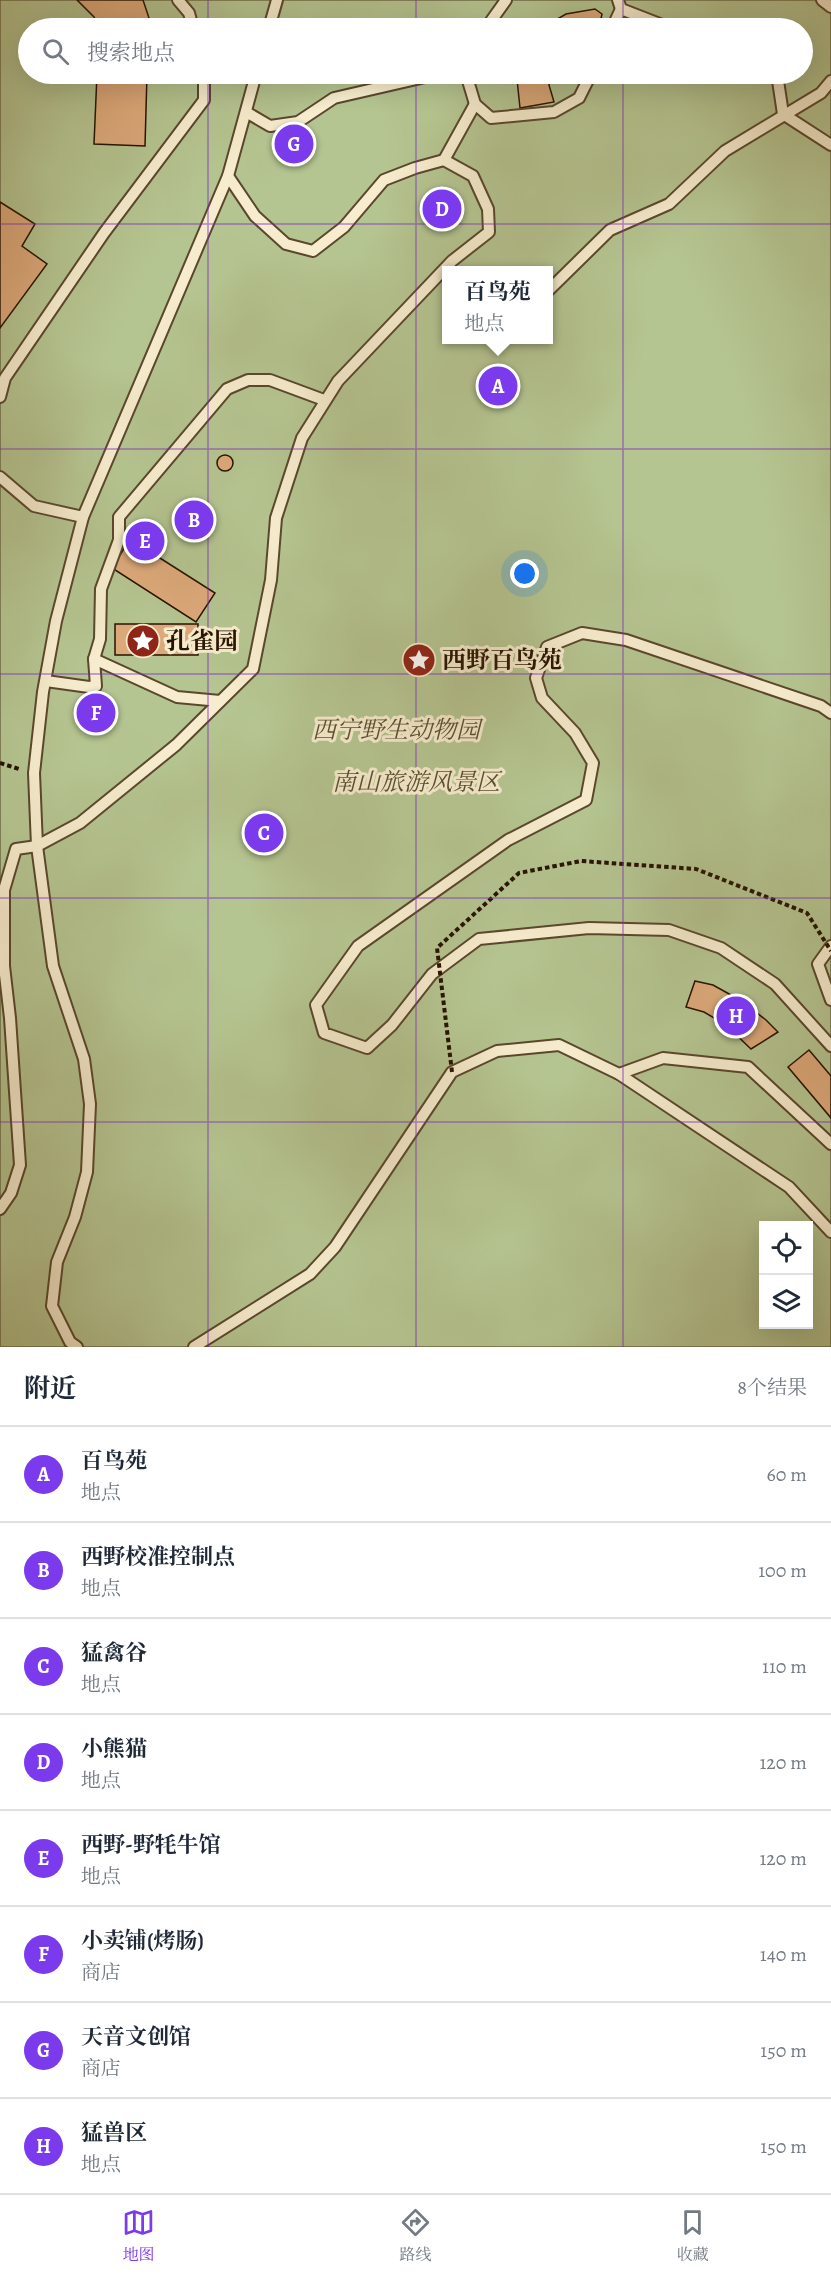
<!DOCTYPE html>
<html lang="zh">
<head>
<meta charset="utf-8">
<style>
	:root { --surface:#fff; --page:#f2f2f3; --text:#1f2937; --muted:#747a83; --line:#e0e1e3; --accent:#7c3aed }
	body { margin:0; font-family:Alegreya,"Noto Serif SC",serif; background:var(--page); color:var(--text) }
	.controls { position:absolute; right:18px; bottom:18px; display:grid; overflow:hidden; border-radius:0px; box-shadow:0 6px 24px #0002 }
	.controls button { width:54px; height:54px; display:grid; place-items:center; padding:0; border:0; border-bottom:2px solid var(--line); background:var(--surface); color:var(--text); font:30px sans-serif }
	.you { position:absolute; left:525px; top:574px; width:21px; height:21px; margin:-15px; border:4px solid #fff; border-radius:50%; background:#1a73e8; box-shadow:0 0 0 9px #1a73e833 }
	.badge { display:grid; place-items:center; width:39px; height:39px; border-radius:50%; background:var(--accent); color:#fff; font-size:20px; font-weight:700 }
	.pin { position:absolute; translate:-50% -50%; border:3px solid #fff; box-shadow:0 2px 6px #0006 }
	.popup { position:absolute; left:442px; top:266px; width:111px; height:78px; box-sizing:border-box; display:grid; place-content:center; border-radius:0px; background:var(--surface); filter:drop-shadow(0 2px 4px #0005); font-size:20px; white-space:nowrap; color:var(--muted) }
	.popup b { font-size:22px; color:var(--text) }
	.popup::after { content:''; position:absolute; left:50%; top:100%; margin-left:-12px; border:12px solid transparent; border-top-color:var(--surface) }
	.list { margin:0; padding:0; list-style:none }
	h2 { display:flex; justify-content:space-between; align-items:center; height:78px; margin:0; padding:0 24px; font-size:26px }
	h2 small { font-size:20px; font-weight:400; color:var(--muted) }
	.list li { display:grid; grid-template-columns:39px 1fr auto; gap:18px; align-items:center; box-sizing:border-box; height:96px; padding:0 24px; border-top:2px solid var(--line) }
	.list b { display:block; font-size:22px; white-space:nowrap }
	.list p { margin:0; font-size:20px; white-space:nowrap; color:var(--muted) }
	.list em { font-size:20px; font-style:normal; color:var(--muted) }
	.icon { flex:none; width:33px; height:33px; fill:none; stroke:currentColor; stroke-width:2; stroke-linecap:round; stroke-linejoin:round }
	.map { position:relative; flex:none; width:831px; height:1347px; overflow:hidden }
	.search { position:absolute; background:var(--surface); box-shadow:0 6px 24px #0002; left:18px; right:18px; top:18px; height:66px; display:flex; align-items:center; gap:15px; box-sizing:border-box; padding:0 21px; border-radius:33px; color:var(--muted); font-size:22px }
	.sheet { height:846px; background:var(--surface) }
	nav { display:flex; justify-content:space-around; align-items:center; box-sizing:border-box; height:84px; border-top:2px solid var(--line); background:var(--surface); font-size:16px; color:var(--muted) }
	nav a { display:grid; justify-items:center; gap:3px }
	nav .on { color:var(--accent) }
	.map>svg:first-child { display:block }
	.green { fill:#b5c591; stroke:#6e6c48; stroke-width:1.5; fill-rule:evenodd }
	.building { fill:#dca97a; stroke:#271300; stroke-width:1.5 }
	.lines { fill:none; stroke-linecap:round; stroke-linejoin:round }
	.lane-casing { stroke:#5a472d; stroke-width:14 }
	.path { stroke:#271300; stroke-width:4; stroke-dasharray:4.5 3; stroke-linecap:butt }
	.lane { stroke:#f7edce; stroke-width:10 }
	.path-bridge { stroke:#271300; stroke-width:4; stroke-dasharray:4.5 3; stroke-linecap:butt }
	.grid { fill:none; stroke:#7b2cbf; stroke-width:1.5; stroke-opacity:0.55 }
	.labels { text-anchor:middle; dominant-baseline:central; stroke-width:6; stroke-linejoin:round; paint-order:stroke }
	.poi-label { font-size:24px; font-weight:bold; fill:#271300; stroke:#f7edce; text-anchor:start }
	.park-label { font-size:24px; font-style:italic; fill:#595133; stroke:#f7edce }
</style>
</head>
<body>
<div class="map">
<svg width="831" height="1347" viewBox="0 0 831 1347">
	<rect width="100%" height="100%" fill="#f3e4b4"/>
	<filter id="stains"><feTurbulence type="fractalNoise" baseFrequency=".00333" numOctaves="4"/><feColorMatrix values="0 0 0 0 .2 0 0 0 0 .09 0 0 0 0 .02 0 0 0 .5 -.17"/></filter>
	<radialGradient id="worn" r=".72"><stop offset=".6" stop-color="#630" stop-opacity="0"/><stop offset="1" stop-color="#630" stop-opacity=".3"/></radialGradient>
	<path class="green" d="M0,0h831v1347h-831zM28,28h774v46h-774zM447,270h102v70h-102zM764,1226h44v98h-44z"/>
	<g class="building">
		<polygon points="77,0 143,0 149,18 149,28 99,28 94,17"/>
		<polygon points="595,9 602,14 599,28 542,28 566,14"/>
		<polygon points="97,74 147,74 145,146 94,144"/>
		<polygon points="518,74 551,74 549,85 554,102 520,108 517,79"/>
		<polygon points="0,202 35,224 22,246 47,264 0,328"/>
		<circle cx="225" cy="463" r="8"/>
		<circle cx="194" cy="518" r="8"/>
		<polygon points="130,539 215,593 196,622 112,568"/>
		<rect x="115" y="624" width="83" height="31"/>
		<polygon points="695,981 713,985 740,1000 766,1020 778,1032 751,1049 726,1025 704,1012 686,1007"/>
		<polygon points="809,1050 831,1076 831,1118 788,1067"/>
	</g>
	<g class="lines">
		<defs>
			<g id="lane">
				<polyline points="178,0 189,13 193,28"/>
				<polyline points="618,0 621,9 670,28"/>
				<polyline points="822,0 831,7"/>
				<polyline points="269,28 277,0"/>
				<polyline points="486,28 506,0"/>
				<polyline points="612,28 621,9"/>
				<polyline points="466,74 475,104 491,118 554,112 579,98 591,74"/>
				<polyline points="777,74 783,114 831,145"/>
				<polyline points="246,112 270,126 298,122 334,98 434,75 461,74"/>
				<polyline points="444,160 475,104"/>
				<polyline points="549,290 610,230 669,204 725,151 821,93 831,81"/>
				<polyline points="0,397 5,378 104,233 204,100 204,74"/>
				<polyline points="0,477 34,506 83,517"/>
				<polyline points="94,659 177,697 220,701"/>
				<polyline points="46,681 89,687 96,686 94,659 100,639 101,589 119,540 119,517 227,389 248,380 270,380 324,400"/>
				<polyline points="831,713 821,706 626,640 582,633 547,647 536,678 542,698 575,733 593,763 586,800 508,840 358,946 316,1005 324,1033 367,1048 392,1025 432,974 479,939 589,928 669,930 721,948 775,984 831,1046"/>
				<polyline points="831,946 818,964 831,1000"/>
				<polyline points="619,1074 663,1058 748,1067 831,1144"/>
				<polyline points="0,1209 11,1193 20,1165 10,1018 4,966 4,890 16,849 37,846 80,823 176,745 253,669 271,580 276,518 302,438 338,381 452,261 489,232 488,209 473,176 444,160 415,168 384,180 344,227 313,251 286,244 255,216 228,176"/>
				<polyline points="77,1347 70,1342 52,1306 57,1262 75,1217 87,1172 90,1104 84,1059 53,966 37,846 34,773 43,692 56,621 83,517 228,176 256,74"/>
				<polyline points="194,1347 310,1274 335,1247 452,1072 497,1051 559,1045 619,1074 789,1187 831,1232"/>
			</g>
		</defs>
		<use href="#lane" class="lane-casing"/>
		<polyline class="path" points="0,763 19,769"/>
		<use href="#lane" class="lane"/>
		<polyline class="path-bridge" points="452,1072 437,948 519,873 581,861 696,869 807,913 831,951"/>
	</g>
	<path class="grid" d="M208,0v28M416,0v28M623,0v28M208,74v1273M416,74v1273M623,74v1273M0,224h831M0,449h831M0,674h831M0,898h831M0,1122h831"/>
	<defs>
		<symbol id="sight-disc" viewBox="-11 -11 22 22"><circle r="9.5" fill="#8f2418" stroke="#f7edce"/><path d="M0-6L1.8-2.2L6-1.7L2.9 1.2L3.7 5.4L0 3.3L-3.7 5.4L-2.9 1.2L-6-1.7L-1.8-2.2Z" fill="#fff"/></symbol>
	</defs>
	<g fill-rule="evenodd">
		<use href="#sight-disc" x="124" y="622" width="38" height="38"/>
		<use href="#sight-disc" x="400" y="641" width="38" height="38"/>
	</g>
	<g class="labels">
		<g class="poi-label">
			<text x="166" y="641">孔雀园</text>
			<text x="442" y="660">西野百鸟苑</text>
		</g>
		<g class="park-label">
			<text x="396" y="730">西宁野生动物园</text>
			<text x="416" y="782">南山旅游风景区</text>
		</g>
	</g>
	<rect width="100%" height="100%" filter="url(#stains)"/>
	<rect width="100%" height="100%" fill="url(#worn)"/>
</svg>
<div class="controls">
<button><svg class="icon" aria-label="locate" viewBox="0 0 24 24"><circle cx="12" cy="12" r="6"/><path d="M12 2v4M12 18v4M2 12h4M18 12h4"/></svg></button>
<button><svg class="icon" aria-label="layers" viewBox="0 0 24 24"><path d="M12 4l9 5-9 5-9-5zM3 14l9 5 9-5"/></svg></button>
</div>
<div class="you"></div>
<div class="pin badge" style="left:498px;top:386px">A</div>
<div class="popup"><b>百鸟苑</b>地点</div>
<div class="pin badge" style="left:194px;top:520px">B</div>
<div class="pin badge" style="left:264px;top:833px">C</div>
<div class="pin badge" style="left:442px;top:209px">D</div>
<div class="pin badge" style="left:145px;top:541px">E</div>
<div class="pin badge" style="left:96px;top:713px">F</div>
<div class="pin badge" style="left:294px;top:144px">G</div>
<div class="pin badge" style="left:736px;top:1016px">H</div>
<div class="search"><svg class="icon" aria-label="search" viewBox="0 0 24 24"><circle cx="10" cy="10" r="6"/><path d="M15 15l6 6"/></svg>搜索地点</div>
</div>
<section class="sheet">
<h2>附近<small>8个结果</small></h2>
<ul class="list">
<li><span class="badge">A</span><div><b>百鸟苑</b><p>地点</p></div><em>60 m</em></li>
<li><span class="badge">B</span><div><b>西野校准控制点</b><p>地点</p></div><em>100 m</em></li>
<li><span class="badge">C</span><div><b>猛禽谷</b><p>地点</p></div><em>110 m</em></li>
<li><span class="badge">D</span><div><b>小熊猫</b><p>地点</p></div><em>120 m</em></li>
<li><span class="badge">E</span><div><b>西野-野牦牛馆</b><p>地点</p></div><em>120 m</em></li>
<li><span class="badge">F</span><div><b>小卖铺(烤肠)</b><p>商店</p></div><em>140 m</em></li>
<li><span class="badge">G</span><div><b>天音文创馆</b><p>商店</p></div><em>150 m</em></li>
<li><span class="badge">H</span><div><b>猛兽区</b><p>地点</p></div><em>150 m</em></li>
</ul>
</section>
<nav>
<a class="on"><svg class="icon" aria-label="map" viewBox="0 0 24 24"><path d="M3 6l6-2 6 2 6-2v14l-6 2-6-2-6 2zM9 4v14M15 6v14"/></svg>地图</a>
<a><svg class="icon" aria-label="directions" viewBox="0 0 24 24"><path d="M12 3l9 9-9 9-9-9zM9 14v-3h6M13 9l2 2-2 2"/></svg>路线</a>
<a><svg class="icon" aria-label="saved" viewBox="0 0 24 24"><path d="M7 4h10v16l-5-4-5 4z"/></svg>收藏</a>
</nav>
</body>
</html>
